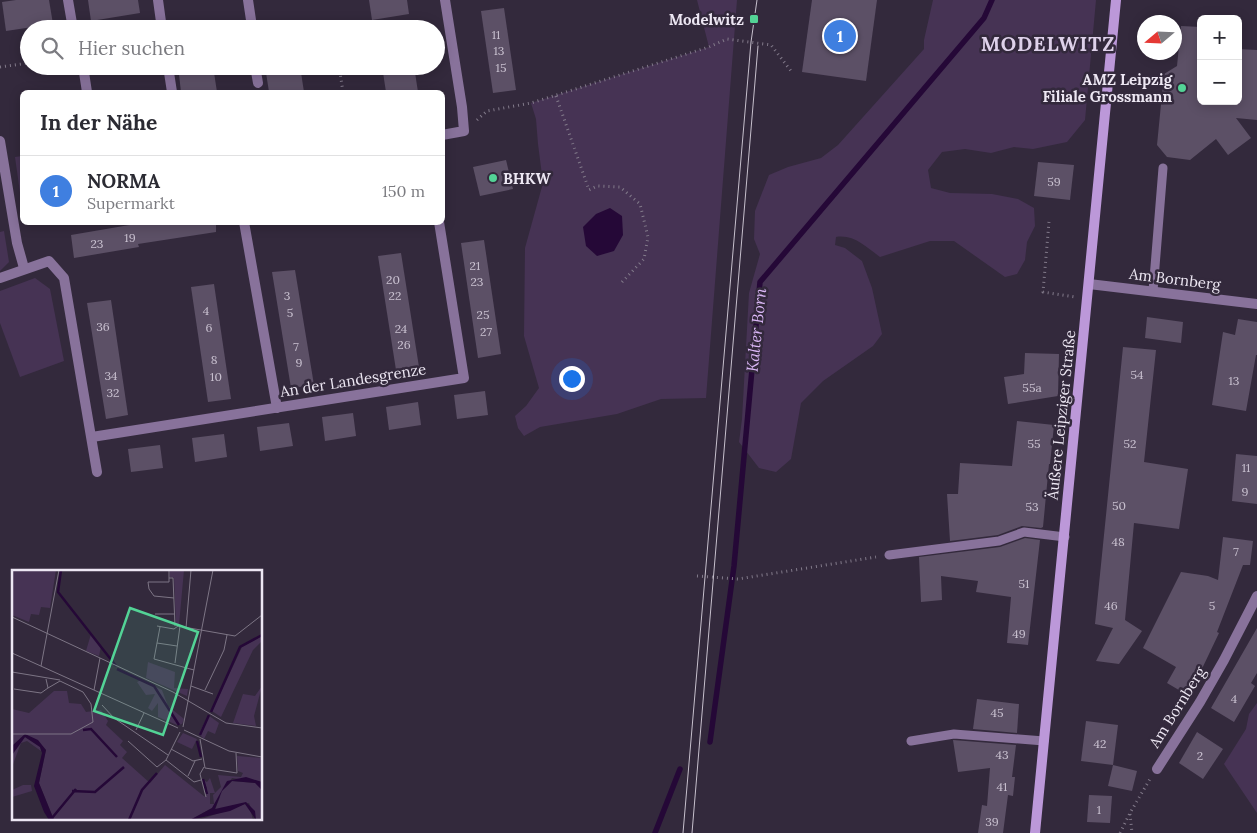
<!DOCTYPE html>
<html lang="de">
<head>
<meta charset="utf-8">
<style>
	:root { --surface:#fff; --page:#f2f2f3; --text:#2b2b33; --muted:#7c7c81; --line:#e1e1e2; --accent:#3d7760 }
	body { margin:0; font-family:Lora,serif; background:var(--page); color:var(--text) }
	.controls { position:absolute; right:15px; top:15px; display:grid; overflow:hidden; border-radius:8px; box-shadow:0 2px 12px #0003 }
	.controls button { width:45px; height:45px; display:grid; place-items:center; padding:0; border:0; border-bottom:1px solid var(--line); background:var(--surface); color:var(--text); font:25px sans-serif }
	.compass { position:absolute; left:1137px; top:15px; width:45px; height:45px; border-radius:50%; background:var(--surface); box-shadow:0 2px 12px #0003; rotate:251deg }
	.you { position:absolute; left:571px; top:378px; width:18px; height:18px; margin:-12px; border:4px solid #fff; border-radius:50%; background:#1a73e8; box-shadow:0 0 0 8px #1a73e833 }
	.badge { display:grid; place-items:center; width:32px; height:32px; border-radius:50%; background:var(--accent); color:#fff; font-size:16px; font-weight:700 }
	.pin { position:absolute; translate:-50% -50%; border:2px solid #fff; box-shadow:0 1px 5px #0006 }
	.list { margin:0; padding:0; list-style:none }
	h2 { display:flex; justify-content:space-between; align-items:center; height:65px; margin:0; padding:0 20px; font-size:21px }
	h2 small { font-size:16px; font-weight:400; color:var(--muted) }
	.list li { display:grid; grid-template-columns:32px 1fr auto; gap:15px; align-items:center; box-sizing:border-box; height:70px; padding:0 20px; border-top:1px solid var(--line) }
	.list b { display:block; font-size:19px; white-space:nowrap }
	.list p { margin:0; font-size:16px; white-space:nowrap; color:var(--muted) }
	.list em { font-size:16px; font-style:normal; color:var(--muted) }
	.icon { flex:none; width:28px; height:28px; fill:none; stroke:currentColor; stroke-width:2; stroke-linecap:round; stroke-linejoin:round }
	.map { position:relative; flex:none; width:1257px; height:833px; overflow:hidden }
	.search { position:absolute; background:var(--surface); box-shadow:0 2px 12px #0003; left:20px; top:20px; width:425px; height:55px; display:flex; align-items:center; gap:12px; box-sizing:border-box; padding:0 18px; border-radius:28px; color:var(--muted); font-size:19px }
	.panel { position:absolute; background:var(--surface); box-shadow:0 2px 12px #0003; left:20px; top:90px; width:425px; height:135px; border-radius:8px }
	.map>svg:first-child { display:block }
	.green { fill:#463354 }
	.water { fill:#250837 }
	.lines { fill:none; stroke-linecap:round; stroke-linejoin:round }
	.stream { stroke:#250837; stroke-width:5.5 }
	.building { fill:#5c5066 }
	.path { stroke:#827a8a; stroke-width:3; stroke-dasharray:1 4; stroke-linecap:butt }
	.lane { stroke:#88729b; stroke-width:9 }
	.street { stroke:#88729b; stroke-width:10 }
	.secondary { stroke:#bc98d9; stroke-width:10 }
	.tram { stroke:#c7c0cd; stroke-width:1 }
	.poi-dot { fill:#53d396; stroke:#33293c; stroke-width:2 }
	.labels { text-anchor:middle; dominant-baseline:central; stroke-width:5; stroke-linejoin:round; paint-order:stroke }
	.number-label { font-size:12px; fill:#c9c1d0 }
	.poi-label { font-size:15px; font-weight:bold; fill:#ede7f3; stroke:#33293c; text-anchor:end }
	.street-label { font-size:15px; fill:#ede7f3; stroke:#33293c }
	.water-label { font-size:16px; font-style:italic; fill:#dab7f6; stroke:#33293c }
	.district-label { font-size:20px; font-weight:bold; letter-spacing:1px; fill:#ded1ea; stroke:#33293c }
	.inset-river { fill:none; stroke:#250837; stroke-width:2.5 }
	.inset-road { fill:none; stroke:#7d7585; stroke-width:1 }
	.view { fill:#53d396; fill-opacity:0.15; stroke:#53d396; stroke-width:2.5 }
	.inset-edge { fill:none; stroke:#ede7f3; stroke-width:2.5 }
</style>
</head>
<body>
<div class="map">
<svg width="1257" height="833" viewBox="0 0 1257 833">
	<rect width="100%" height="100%" fill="#33293c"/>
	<g class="green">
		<polygon points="697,0 737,0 706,398 661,399 617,414 540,427 524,436 518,428 515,416 526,406 539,388 524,336 525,248 543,183 538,144 536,119 531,103 709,47"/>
		<path d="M933,0h163l-11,120 -18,22 -34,7 -19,-2 -23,6 -26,-4 -23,3 -14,18 3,18 19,5 42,1 26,5 16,9 1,18 -8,16 -2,18 -8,14 -12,3 -51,-36h-24l-50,16c-14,-10 -26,-23 -44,-20l-1,8 10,3 17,13 10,27 10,46 -9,12 -50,35 -22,22 -10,56 -15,13 -17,-4 -20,-26 3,-23 7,-126 11,-39 -6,-15 1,-28 14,-36 19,-8 33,-9 17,-13 86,-96v-9z"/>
		<polygon points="22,156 22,207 15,157"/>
		<polygon points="4,231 9,262 0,271 0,232"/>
		<polygon points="35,278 50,289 64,361 20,377 0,323 0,291"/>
		<polygon points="1257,703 1257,813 1224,764 1246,729 1249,714"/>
	</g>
	<polygon class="water" points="610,208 622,216 623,235 614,251 597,256 586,246 583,227 596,214"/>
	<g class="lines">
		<g class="stream">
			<polyline points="710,742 734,566 760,282 984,18 992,0"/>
			<polyline points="655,833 680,769"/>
		</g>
	</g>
	<g class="building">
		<polygon points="16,0 49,0 53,24 6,31 2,2"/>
		<polygon points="88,0 138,0 140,13 91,21"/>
		<polygon points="369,0 407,0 409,14 372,20"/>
		<polygon points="812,0 877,0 866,81 802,72"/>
		<polygon points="504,8 516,90 493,93 481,11"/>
		<polygon points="1181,26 1201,27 1201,101 1238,101 1238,49 1257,50 1257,120 1236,118 1251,138 1228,155 1216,139 1190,160 1167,157 1157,145 1164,74 1177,66"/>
		<polygon points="178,66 213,66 217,92 181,92"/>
		<polygon points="265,66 300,66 304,92 269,92"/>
		<polygon points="382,66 414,66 418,92 386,92"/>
		<polygon points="506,160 513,189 480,196 473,167"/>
		<polygon points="1038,162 1074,165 1070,200 1034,196"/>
		<polygon points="147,222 216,222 216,232 138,244 139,247 74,258 71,235"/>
		<polygon points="484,240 501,354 478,358 461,243"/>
		<polygon points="401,253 419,367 396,370 378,256"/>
		<polygon points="295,270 314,385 291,388 272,272"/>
		<polygon points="214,284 231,399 208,402 191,287"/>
		<polygon points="111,300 128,415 106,419 87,303"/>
		<polygon points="1147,317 1183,322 1181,343 1145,338"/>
		<polygon points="1238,319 1257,322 1257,355 1256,355 1246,411 1212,405 1223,332 1235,335"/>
		<polygon points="1123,347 1156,350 1144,462 1188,469 1179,529 1134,523 1125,620 1142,631 1119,664 1096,661 1113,628 1095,624"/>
		<polygon points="1025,353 1059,354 1058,396 1008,404 1004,377 1024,374"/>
		<polygon points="485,391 488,415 457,419 454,395"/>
		<polygon points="418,402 421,425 389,430 386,407"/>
		<polygon points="353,413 356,436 325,441 322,417"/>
		<polygon points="1017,421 1054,425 1050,464 1049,464 1043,527 1041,528 1022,526 998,535 950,541 947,494 958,494 960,463 1012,466"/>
		<polygon points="289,423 293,446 260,451 257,427"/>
		<polygon points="224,434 227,457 195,462 192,438"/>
		<polygon points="160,445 163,468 131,472 128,449"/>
		<polygon points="1236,454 1257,456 1257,504 1232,501"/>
		<polygon points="1223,537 1253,541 1250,565 1243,565 1217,632 1219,633 1189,696 1167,683 1176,667 1143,648 1181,572 1208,576 1218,580"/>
		<polygon points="1025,538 1040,540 1028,645 1007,643 1011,597 976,592 978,581 941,576 942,600 921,602 919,557 1000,547"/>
		<polygon points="1257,628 1257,673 1251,683 1255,686 1234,722 1211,708"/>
		<polygon points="977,699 1019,704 1017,733 973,729"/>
		<polygon points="1086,721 1118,725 1113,765 1081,761"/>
		<polygon points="1197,732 1223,749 1203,779 1179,763"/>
		<polygon points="953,740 1016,745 1012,777 1015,777 1013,796 1008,795 1003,833 978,833 982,805 987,806 990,768 958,772"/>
		<polygon points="1113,765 1137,771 1132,791 1108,786"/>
		<polygon points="1089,795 1112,796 1110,823 1087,822"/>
	</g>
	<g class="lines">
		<g class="path">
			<polyline points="263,27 290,23"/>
			<polyline points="339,66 343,92"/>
			<polyline points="0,67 29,63"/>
			<polyline points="556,96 589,190 597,186 620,187 640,204 648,237 644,259 622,282"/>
			<polyline points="477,120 487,111 531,103 709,47 727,39 771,45 791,71"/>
			<polyline points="1049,222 1043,292 1075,297"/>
			<polyline points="697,576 738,579 876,557"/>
			<polyline points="1130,814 1132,833"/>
			<polyline points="1120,833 1130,813 1150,779"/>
		</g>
		<g class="lane">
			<polyline points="1153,291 1163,168"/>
			<polyline points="889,555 999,541 1024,532 1065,537"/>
			<polyline points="911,741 954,734 1044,741"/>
		</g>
		<g class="street">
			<polyline points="68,0 73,29"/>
			<polyline points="158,0 162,29"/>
			<polyline points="248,0 251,20 250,29"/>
			<polyline points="83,66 87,92"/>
			<polyline points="168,66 172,92"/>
			<polyline points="255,66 258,83"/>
			<polyline points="442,135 464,131 462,107 445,0"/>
			<polyline points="0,141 17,243 24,268"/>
			<polyline points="244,222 277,408"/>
			<polyline points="0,278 49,261 64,278 97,472"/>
			<polyline points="1089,284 1257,304"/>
			<polyline points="92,437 464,378 439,222"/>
			<polyline points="1157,769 1200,702 1224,660 1257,596"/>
		</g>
		<polyline class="secondary" points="1035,833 1116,0"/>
		<g class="tram">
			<polyline points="683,833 751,42 757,0"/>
			<polyline points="692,833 758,46"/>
		</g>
	</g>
	<g class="poi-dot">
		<rect x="749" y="14" width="10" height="10" rx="2.5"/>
		<circle cx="1182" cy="88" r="5"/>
		<circle cx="493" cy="178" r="5"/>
	</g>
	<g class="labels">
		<g class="number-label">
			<text x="496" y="34">11</text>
			<text x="499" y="50">13</text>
			<text x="501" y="67">15</text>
			<text x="1054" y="181">59</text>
			<text x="130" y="237">19</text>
			<text x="97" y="243">23</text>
			<text x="475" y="265">21</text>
			<text x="393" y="279">20</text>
			<text x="477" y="281">23</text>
			<text x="287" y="295">3</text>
			<text x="395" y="295">22</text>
			<text x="206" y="310">4</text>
			<text x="290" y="312">5</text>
			<text x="483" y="314">25</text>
			<text x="103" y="326">36</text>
			<text x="209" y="327">6</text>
			<text x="401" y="328">24</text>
			<text x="486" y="331">27</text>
			<text x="404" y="344">26</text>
			<text x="296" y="346">7</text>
			<text x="214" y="359">8</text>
			<text x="299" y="362">9</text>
			<text x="1137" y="374">54</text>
			<text x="111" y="375">34</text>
			<text x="216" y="376">10</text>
			<text x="1234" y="380">13</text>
			<text x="1032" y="387">55a</text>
			<text x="113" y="392">32</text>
			<text x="1034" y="443">55</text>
			<text x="1130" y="443">52</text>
			<text x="1246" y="467">11</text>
			<text x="1245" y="491">9</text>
			<text x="1119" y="505">50</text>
			<text x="1032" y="506">53</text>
			<text x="1118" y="541">48</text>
			<text x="1236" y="551">7</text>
			<text x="1024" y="583">51</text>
			<text x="1111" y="605">46</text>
			<text x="1212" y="605">5</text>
			<text x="1019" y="633">49</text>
			<text x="1234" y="698">4</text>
			<text x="997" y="712">45</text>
			<text x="1100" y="743">42</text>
			<text x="1002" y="754">43</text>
			<text x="1200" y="755">2</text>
			<text x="1002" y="786">41</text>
			<text x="1099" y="809">1</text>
			<text x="992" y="821">39</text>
		</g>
		<g class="poi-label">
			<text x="744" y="19">Modelwitz</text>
			<text x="1172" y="79">AMZ Leipzig<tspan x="1172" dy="17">Filiale Grossmann</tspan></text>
			<text x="503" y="178" text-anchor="start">BHKW</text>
		</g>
		<g class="street-label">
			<text transform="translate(1175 279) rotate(7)">Am Bornberg</text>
			<text transform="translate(353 380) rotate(-9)">An der Landesgrenze</text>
			<text transform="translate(1061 415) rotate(-84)">Äußere Leipziger Straße</text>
			<text transform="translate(1177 707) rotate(-58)">Am Bornberg</text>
		</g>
		<g class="water-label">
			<text transform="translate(756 330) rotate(-84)">Kalter Born</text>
		</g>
		<g class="district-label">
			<text x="1048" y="43">MODELWITZ</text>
		</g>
	</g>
	<g transform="translate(12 570)">
		<rect width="250" height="250" fill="#33293c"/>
		<path d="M0,0h44l-6,38 -9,-1 -2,8 -8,-1 -2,8 -17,-7zM158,0h14l-5,55h-3l-2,-47 -4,-1zM79,64l10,12 -2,10 -13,-5zM250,66v5l-9,9 -32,67 -9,-6 30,-64zM136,92l27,10 -1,16 14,1 -1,7 -41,-18zM129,110l21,10 6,16 16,13 -2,5 -5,1 -19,-8v-14l-6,8 -4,-3 7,-14 -9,1 -9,-13zM250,116l-8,30 2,10 -23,-3 10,-29 12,2zM42,121h13l2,12 12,1 5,8 15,-2 7,11 -2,4 17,16 -3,4 7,7 -5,6 28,25 15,-18 40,32 2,-9 -4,-8 4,2 3,-4 5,15h-5v11h4l-1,-9 8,-8 -3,-12 23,2 2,-4 -5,-2 -1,-15 25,2v24l-30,-4 -20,30 -22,12h-136l-15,-37 7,-33 -21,-16 -13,12v-37l17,4zM196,145l11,8 -4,11 -7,-3 -4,8 -5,-5zM171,163l14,6 -5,10 -15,-7zM13,167l15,10 1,4 -14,-10 -6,2 -9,24v-12zM220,211l24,2 6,7v30h-6l-7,-17 -34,7 7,-19zM11,215h8l1,6 -20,6v-7zM233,234l5,4 3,12h-54z" fill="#463354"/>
		<path d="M13,164l13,6 8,10 -7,33 15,37h-5l-5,-8 -10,-26 8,-33 -2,-6 -15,-10 -13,18v-9zM234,207l16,5v8l-7,-7 -23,-2 -10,10 -7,18 31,-7 9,9 1,9 -11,-16 -15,7 -40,9 22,-12 15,-27z" fill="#250837"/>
		<path class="inset-river" d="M49,0l-3,22 58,74M105,99l37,17 25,39M199,142l29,-65 22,-12M71,160l8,-1 26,28M188,165l9,-20M185,171l4,16M191,209l4,15M60,221l23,1 29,-25M40,248l24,-29M117,250l13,-30 15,-17"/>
		<path class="inset-road" d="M157,0v8h4l2,48M157,8v4h-21l1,7 5,7 20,2M143,44h20M0,47l161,75 53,31 36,5M145,56l17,3 4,-3 57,10 27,-21M148,57l-6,32 40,11M174,58l5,-58M145,73l20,3M0,83l166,75M163,93l5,-37M29,96l18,-96M0,102l48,8M179,116l22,8M2,119l27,4 7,-5 -2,-9M82,120l6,-32M193,120l19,-40 3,-15M90,135l12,13 54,37M171,157l30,-157M124,160l8,-17M172,160l45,21 33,6M0,164h59l22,-12 -2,-18 -8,-12 -23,-11 -12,7M188,169l5,29 32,5 -1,-20M116,171l29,26 9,-7 14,-28M159,179l22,12 9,-2M154,190l28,22 7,-2M192,197l-4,7 6,23M176,206l7,-15"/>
		<path class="view" d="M118,38l68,24 -35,103 -69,-24z"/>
		<rect width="250" height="250" class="inset-edge"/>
	</g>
</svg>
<div class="controls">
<button>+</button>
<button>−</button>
</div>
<svg class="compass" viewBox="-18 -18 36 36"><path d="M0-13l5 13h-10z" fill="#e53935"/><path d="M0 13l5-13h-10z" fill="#7c7c81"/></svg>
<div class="you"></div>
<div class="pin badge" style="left:840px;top:36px;background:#3f7fe0">1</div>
<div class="search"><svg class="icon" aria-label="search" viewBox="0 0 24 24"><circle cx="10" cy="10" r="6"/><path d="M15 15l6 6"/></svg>Hier suchen</div>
<section class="panel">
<h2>In der Nähe<small></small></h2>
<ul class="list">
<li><span class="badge" style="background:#3f7fe0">1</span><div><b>NORMA</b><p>Supermarkt</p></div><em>150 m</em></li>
</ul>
</section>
</div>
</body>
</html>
